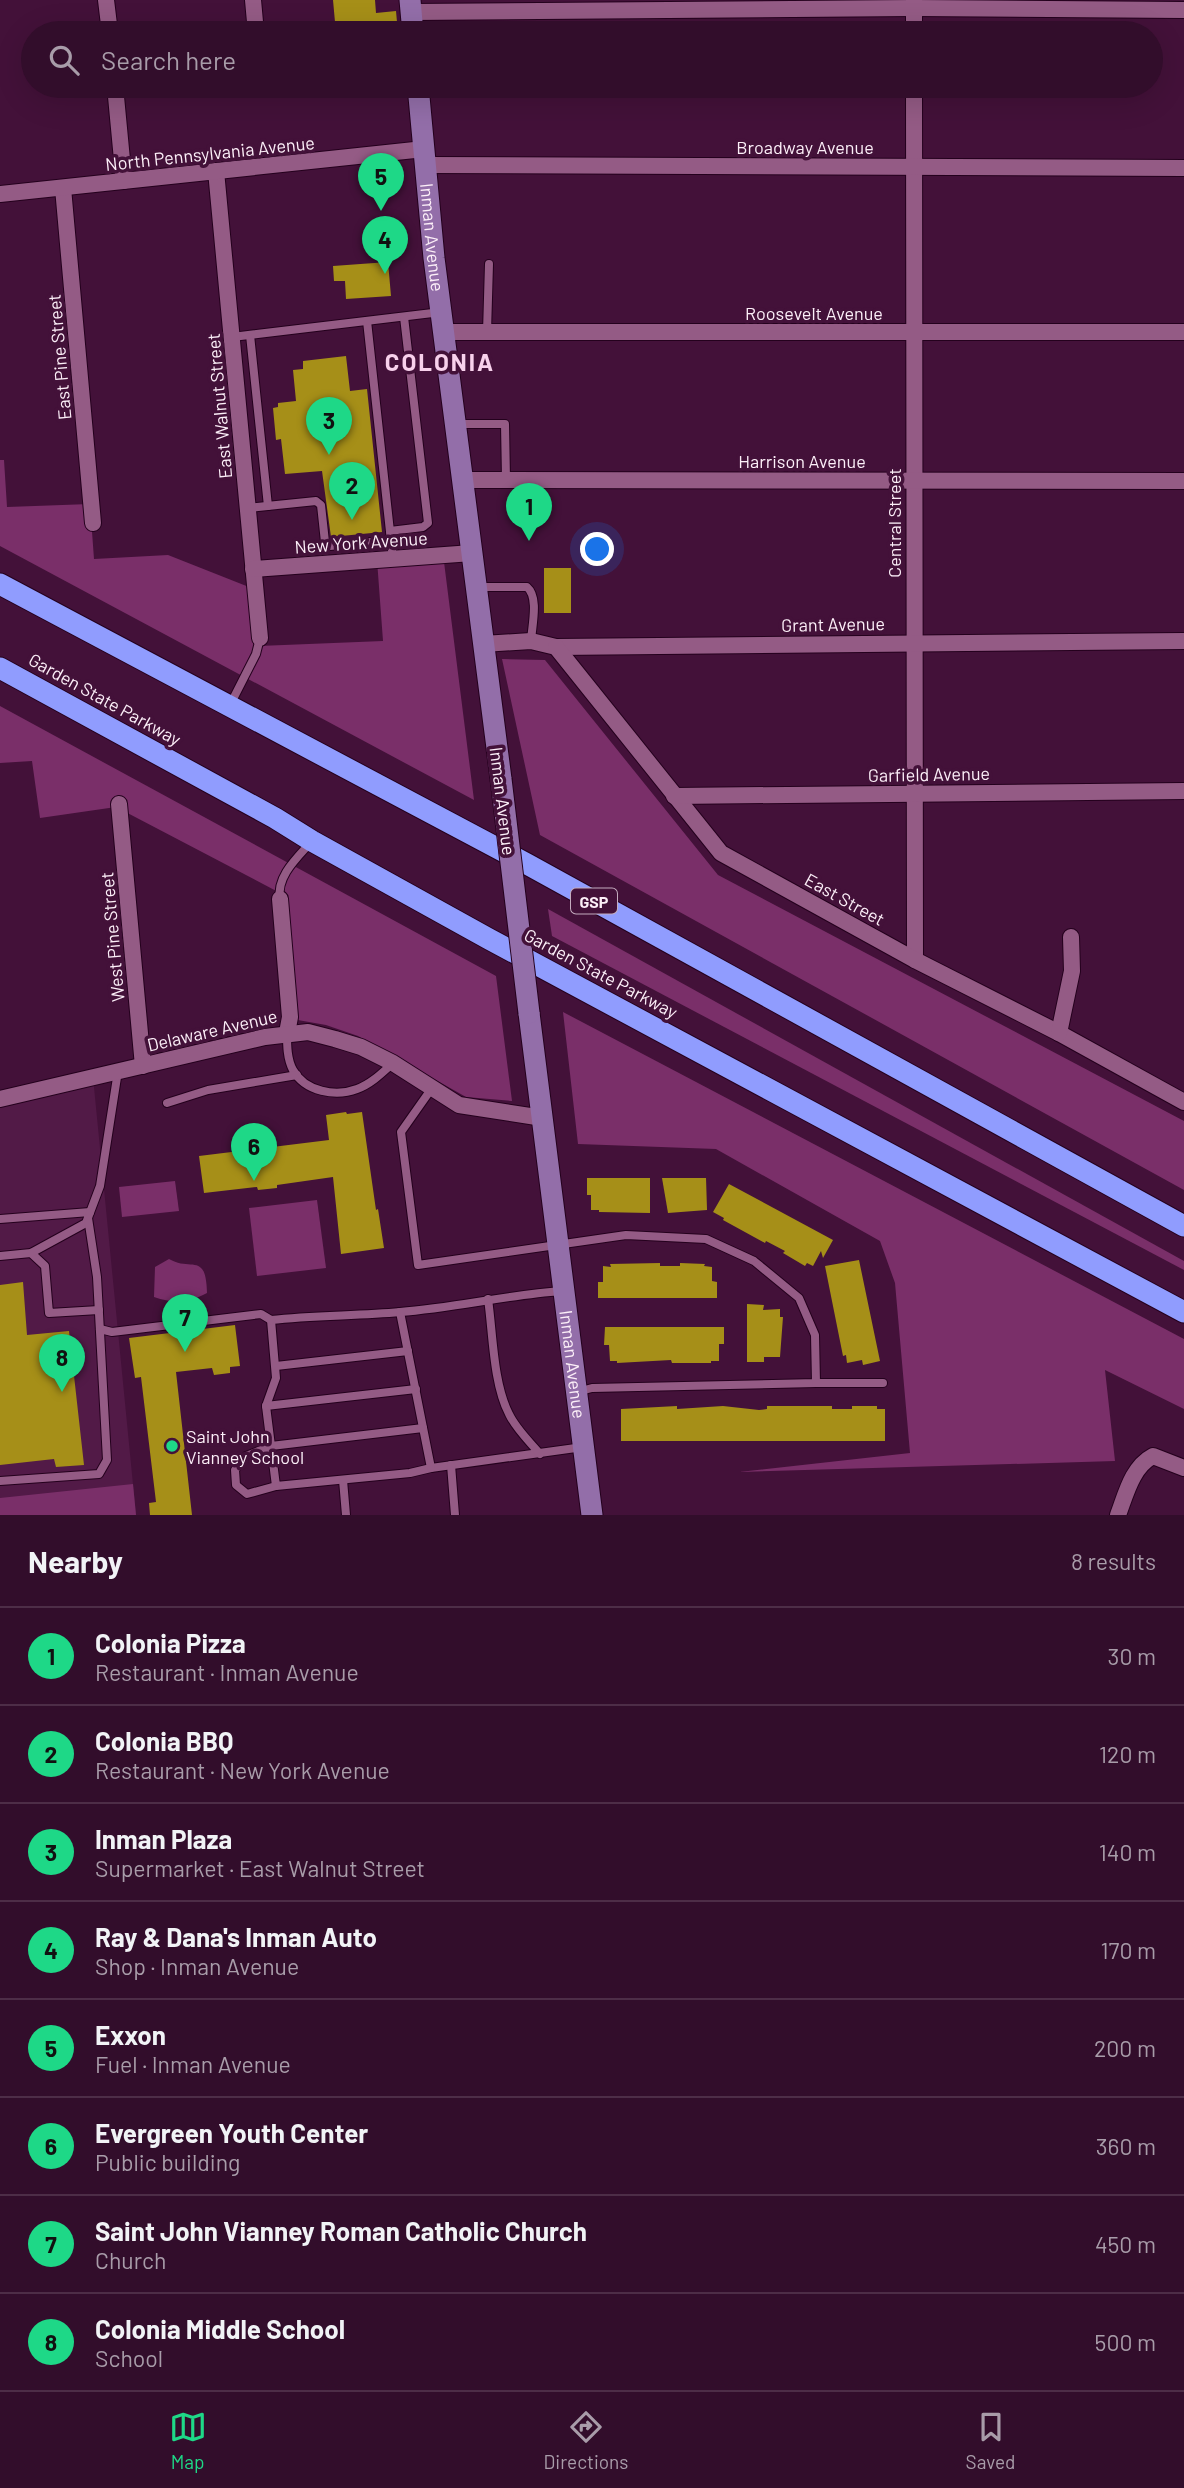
<!DOCTYPE html>
<html lang="en">
<head>
<meta charset="utf-8">
<style>
	:root { --surface:#320d2b; --page:#3a1633; --text:#f1f3f6; --muted:#a89ca9; --line:#4d2d47; --accent:#1ed887 }
	body { margin:0; font-family:Barlow,sans-serif; background:var(--page); color:var(--text) }
	.you { position:absolute; left:598px; top:550px; width:24px; height:24px; margin:-18px; border:5px solid #fff; border-radius:50%; background:#1a73e8; box-shadow:0 0 0 10px #1a73e833 }
	.badge { display:grid; place-items:center; width:46px; height:46px; border-radius:50%; background:var(--accent); color:#111; font-size:23px; font-weight:700 }
	.pin { position:absolute; translate:-50% -58px; filter:drop-shadow(0 2px 4px #0008) }
	.pin::after { content:''; position:absolute; top:37px; width:24px; height:21px; background:inherit; clip-path:polygon(0 0,100% 0,50% 100%) }
	.list { margin:0; padding:0; list-style:none }
	h2 { display:flex; justify-content:space-between; align-items:center; height:91px; margin:0; padding:0 28px; font-size:30px }
	h2 small { font-size:23px; font-weight:400; color:var(--muted) }
	.list li { display:grid; grid-template-columns:46px 1fr auto; gap:21px; align-items:center; box-sizing:border-box; height:98px; padding:0 28px; border-top:2px solid var(--line) }
	.list b { display:block; font-size:26px; white-space:nowrap }
	.list p { margin:0; font-size:23px; white-space:nowrap; color:var(--muted) }
	.list em { font-size:23px; font-style:normal; color:var(--muted) }
	.icon { flex:none; width:38px; height:38px; fill:none; stroke:currentColor; stroke-width:2; stroke-linecap:round; stroke-linejoin:round }
	.map { position:relative; flex:none; width:1184px; height:1515px; overflow:hidden }
	.search { position:absolute; background:var(--surface); box-shadow:0 7px 28px #0002; left:21px; right:21px; top:21px; height:77px; display:flex; align-items:center; gap:18px; box-sizing:border-box; padding:0 24px; border-radius:38px; color:var(--muted); font-size:26px }
	.sheet { height:875px; background:var(--surface) }
	nav { display:flex; justify-content:space-around; align-items:center; box-sizing:border-box; height:98px; border-top:2px solid var(--line); background:var(--surface); font-size:19px; color:var(--muted) }
	nav a { display:grid; justify-items:center; gap:4px }
	nav .on { color:var(--accent) }
	.map>svg:first-child { display:block }
	.built { fill:#521a47 }
	.green { fill:#7a2f69 }
	.building { fill:#a68f18 }
	.lines { fill:none; stroke-linecap:round; stroke-linejoin:round }
	.service-casing { stroke:#24011d; stroke-width:10 }
	.minor-casing { stroke:#24011d; stroke-width:18 }
	.secondary-casing { stroke:#24011d; stroke-width:23 }
	.motorway-casing { stroke:#24011d; stroke-width:23 }
	.service { stroke:#945b85; stroke-width:8 }
	.minor { stroke:#945b85; stroke-width:16 }
	.secondary { stroke:#936ea9; stroke-width:21 }
	.motorway { stroke:#909cfe; stroke-width:21 }
	.secondary-bridge-casing { stroke:#24011d; stroke-width:23; stroke-linecap:butt }
	.secondary-bridge { stroke:#936ea9; stroke-width:21 }
	.poi-dot { fill:#1ed887; stroke:#431139; stroke-width:2.5 }
	.labels { text-anchor:middle; dominant-baseline:central; stroke-width:7; stroke-linejoin:round; paint-order:stroke }
	.shield { fill:#431139; stroke:#c4acbf; stroke-width:2 }
	.shield-label { font-size:16px; font-weight:bold; fill:#fceff8 }
	.street-label { font-size:18px; fill:#fceff8; stroke:#431139 }
	.poi-label { font-size:18px; fill:#fceff8; stroke:#431139; text-anchor:start }
	.district-label { font-size:24px; font-weight:bold; letter-spacing:2px; fill:#f8d1ec; stroke:#431139 }
</style>
</head>
<body>
<div class="map">
<svg width="1184" height="1515" viewBox="0 0 1184 1515">
	<rect width="100%" height="100%" fill="#431139"/>
	<polygon class="built" points="93,1077 136,1515 0,1515 0,1100"/>
	<g class="green">
		<polygon points="0,460 4,460 7,507 90,504 94,559 168,555 254,589 259,646 383,641 377,560 443,554 474,800 0,546"/>
		<polygon points="502,659 545,660 718,875 1184,1121 1184,1190 540,835"/>
		<polygon points="0,706 496,976 512,1101 466,1097 358,1036 326,1025 292,1019 282,894 116,807 40,818 32,761 0,763"/>
		<polygon points="548,909 1184,1261 1184,1270 552,936"/>
		<polygon points="563,1012 1184,1339 1184,1409 1105,1370 1115,1461 739,1472 910,1453 895,1283 880,1241 716,1149 578,1144"/>
		<polygon points="175,1181 179,1211 122,1217 119,1187"/>
		<polygon points="317,1200 326,1268 257,1276 249,1208"/>
		<path d="M169,1259c22,13 37,-8 38,34 -19,10 -33,11 -53,4l1,-30z"/>
		<polygon points="133,1484 136,1515 0,1515 0,1498"/>
	</g>
	<g class="building">
		<polygon points="333,0 375,0 376,13 396,11 398,33 336,33"/>
		<polygon points="388,262 391,296 346,299 345,281 334,281 333,266"/>
		<polygon points="346,356 350,391 367,389 382,532 331,537 322,471 285,474 281,439 276,440 273,408 278,407 278,403 296,401 293,370 303,369 303,361"/>
		<rect x="544" y="568" width="27" height="45"/>
		<polygon points="346,1112 347,1114 362,1112 376,1210 378,1209 384,1248 341,1254 333,1177 277,1185 277,1188 258,1190 257,1187 204,1193 199,1156 329,1140 326,1115"/>
		<polygon points="587,1178 650,1178 650,1213 599,1212 599,1210 591,1210 591,1195 587,1195"/>
		<polygon points="662,1178 706,1178 707,1210 668,1213"/>
		<polygon points="729,1184 833,1240 823,1258 821,1251 813,1266 807,1263 805,1266 783,1253 785,1251 766,1241 765,1243 723,1220 724,1218 713,1212"/>
		<polygon points="859,1260 880,1361 863,1365 862,1360 847,1363 846,1355 843,1356 825,1266"/>
		<polygon points="660,1263 660,1266 680,1266 680,1263 705,1264 704,1266 712,1267 712,1281 717,1282 717,1298 598,1298 598,1282 603,1282 603,1266 611,1267 610,1264"/>
		<polygon points="23,1282 27,1335 69,1331 84,1465 56,1467 54,1459 0,1465 0,1285"/>
		<polygon points="747,1304 764,1305 763,1310 780,1309 780,1317 783,1317 780,1357 764,1357 764,1362 747,1362"/>
		<polygon points="235,1325 240,1366 230,1367 230,1373 214,1375 212,1368 176,1372 192,1515 150,1515 149,1503 156,1502 141,1377 135,1378 129,1338"/>
		<polygon points="605,1327 724,1327 724,1344 719,1344 719,1361 711,1361 711,1363 672,1363 671,1360 617,1363 617,1361 610,1361 609,1345 604,1345"/>
		<polygon points="677,1406 677,1409 723,1406 759,1410 767,1409 767,1406 832,1406 832,1409 852,1409 852,1406 877,1406 877,1409 885,1409 885,1441 621,1441 621,1409"/>
	</g>
	<g class="lines">
		<defs>
			<g id="service">
				<polyline points="367,321 393,559"/>
				<polyline points="487,332 489,264"/>
				<polyline points="250,335 268,506"/>
				<polyline points="232,337 441,312"/>
				<polyline points="456,424 505,424 506,480"/>
				<polyline points="248,508 316,501 321,505 325,542 330,546 391,540"/>
				<polyline points="390,531 423,527 428,523 404,317"/>
				<path d="M476,587h51c12,10 5,38 4,54"/>
				<polyline points="230,705 256,654 260,638"/>
				<path d="M280,899c-4,-23 18,-42 32,-58"/>
				<path d="M287,1033c0,12 0,26 6,37 12,22 43,27 64,19 14,-5 25,-16 36,-26"/>
				<polyline points="432,1088 401,1132 418,1265 626,1235 706,1239 754,1261 799,1298 815,1335 816,1383 592,1388 577,1392"/>
				<polyline points="167,1103 208,1090 297,1075"/>
				<polyline points="0,1219 90,1212"/>
				<polyline points="31,1253 45,1266 49,1313 99,1310"/>
				<polyline points="0,1256 31,1253 86,1223 100,1186 118,1071"/>
				<path d="M561,1291c-54,4 -107,17 -161,21 -43,4 -86,3 -129,8l5,58 -10,28 10,80 134,-13 21,-5 152,-21"/>
				<path d="M488,1299c5,35 5,84 21,115 7,15 20,27 31,40"/>
				<polyline points="400,1312 431,1468"/>
				<polyline points="100,1329 112,1332 261,1314 271,1320"/>
				<polyline points="276,1366 408,1351"/>
				<polyline points="816,1383 883,1383"/>
				<polyline points="266,1406 416,1389"/>
				<polyline points="451,1465 455,1515"/>
				<polyline points="343,1480 346,1515"/>
				<polyline points="0,1481 99,1474 107,1460 97,1277 88,1218"/>
				<polyline points="276,1486 247,1494 236,1485 235,1470 244,1457 271,1446 423,1428"/>
			</g>
			<g id="minor">
				<polyline points="106,0 110,33"/>
				<polyline points="253,0 256,33"/>
				<polyline points="411,12 914,8 1184,10"/>
				<polyline points="914,33 914,0"/>
				<polyline points="115,86 124,181"/>
				<polyline points="914,86 915,960"/>
				<polyline points="425,165 1184,168"/>
				<polyline points="216,171 260,638"/>
				<polyline points="63,188 93,523"/>
				<polyline points="0,194 424,149"/>
				<polyline points="444,332 1184,332"/>
				<polyline points="463,480 1184,481"/>
				<polyline points="253,569 472,553"/>
				<polyline points="483,644 531,641 556,647 1184,641"/>
				<polyline points="556,647 721,853 915,960 1059,1033 1184,1102"/>
				<polyline points="674,796 1184,791"/>
				<polyline points="119,804 143,1066"/>
				<polyline points="280,899 290,1017 287,1033"/>
				<polyline points="1059,1033 1072,971 1071,937"/>
				<polyline points="0,1099 265,1037 308,1032 335,1039 361,1047 393,1063 459,1105 543,1118"/>
				<path d="M1118,1515c8,-21 14,-48 35,-59l31,12"/>
			</g>
			<g id="secondary">
				<polyline points="410,0 413,33"/>
				<path id="s1" d="M418,86l16,172 67,521"/>
				<path id="s2" d="M529,1013l63,502"/>
			</g>
			<g id="motorway">
				<polyline points="0,584 527,864 1184,1226"/>
				<polyline points="0,668 275,818 312,841 489,939 1184,1312"/>
			</g>
		</defs>
		<use href="#service" class="service-casing"/>
		<use href="#minor" class="minor-casing"/>
		<use href="#secondary" class="secondary-casing"/>
		<use href="#motorway" class="motorway-casing"/>
		<use href="#service" class="service"/>
		<use href="#minor" class="minor"/>
		<use href="#secondary" class="secondary"/>
		<use href="#motorway" class="motorway"/>
		<defs>
			<polyline id="secondary-bridge" points="501,779 529,1013"/>
		</defs>
		<use href="#secondary-bridge" class="secondary-bridge-casing"/>
		<use href="#secondary-bridge" class="secondary-bridge"/>
	</g>
	<circle class="poi-dot" cx="172" cy="1446" r="7"/>
	<g class="labels">
		<rect class="shield" x="571" y="888.5" width="46" height="25" rx="5"/>
		<g class="shield-label">
			<text x="594" y="901">GSP</text>
		</g>
		<g class="street-label">
			<text x="805" y="147">Broadway Avenue</text>
			<text transform="translate(210 153) rotate(-6)">North Pennsylvania Avenue</text>
			<text stroke="none"><textPath href="#s1" startOffset="152">Inman Avenue</textPath></text>
			<text x="814" y="313">Roosevelt Avenue</text>
			<text transform="translate(59 357) rotate(-95)">East Pine Street</text>
			<text transform="translate(219 406) rotate(-95)">East Walnut Street</text>
			<text x="802" y="461">Harrison Avenue</text>
			<text transform="translate(894 523) rotate(-90)">Central Street</text>
			<text transform="translate(361 542) rotate(-4)">New York Avenue</text>
			<text transform="translate(833 624) rotate(-1)">Grant Avenue</text>
			<text transform="translate(105 699) rotate(29)">Garden State Parkway</text>
			<text transform="translate(929 774) rotate(-1)">Garfield Avenue</text>
			<text transform="translate(503 801) rotate(83)">Inman Avenue</text>
			<text transform="translate(845 899) rotate(29)">East Street</text>
			<text transform="translate(112 937) rotate(-95)">West Pine Street</text>
			<text transform="translate(601 973) rotate(28)">Garden State Parkway</text>
			<text transform="translate(212 1030) rotate(-13)">Delaware Avenue</text>
			<text stroke="none"><textPath href="#s2" startOffset="354">Inman Avenue</textPath></text>
		</g>
		<g class="poi-label">
			<text x="186" y="1436">Saint John<tspan x="186" dy="21">Vianney School</tspan></text>
		</g>
		<g class="district-label">
			<text x="440" y="361">COLONIA</text>
		</g>
	</g>
</svg>
<div class="you"></div>
<div class="pin badge" style="left:529px;top:541px">1</div>
<div class="pin badge" style="left:352px;top:520px">2</div>
<div class="pin badge" style="left:329px;top:455px">3</div>
<div class="pin badge" style="left:385px;top:274px">4</div>
<div class="pin badge" style="left:381px;top:211px">5</div>
<div class="pin badge" style="left:254px;top:1181px">6</div>
<div class="pin badge" style="left:185px;top:1352px">7</div>
<div class="pin badge" style="left:62px;top:1392px">8</div>
<div class="search"><svg class="icon" aria-label="search" viewBox="0 0 24 24"><circle cx="10" cy="10" r="6"/><path d="M15 15l6 6"/></svg>Search here</div>
</div>
<section class="sheet">
<h2>Nearby<small>8 results</small></h2>
<ul class="list">
<li><span class="badge">1</span><div><b>Colonia Pizza</b><p>Restaurant · Inman Avenue</p></div><em>30 m</em></li>
<li><span class="badge">2</span><div><b>Colonia BBQ</b><p>Restaurant · New York Avenue</p></div><em>120 m</em></li>
<li><span class="badge">3</span><div><b>Inman Plaza</b><p>Supermarket · East Walnut Street</p></div><em>140 m</em></li>
<li><span class="badge">4</span><div><b>Ray &amp; Dana's Inman Auto</b><p>Shop · Inman Avenue</p></div><em>170 m</em></li>
<li><span class="badge">5</span><div><b>Exxon</b><p>Fuel · Inman Avenue</p></div><em>200 m</em></li>
<li><span class="badge">6</span><div><b>Evergreen Youth Center</b><p>Public building</p></div><em>360 m</em></li>
<li><span class="badge">7</span><div><b>Saint John Vianney Roman Catholic Church</b><p>Church</p></div><em>450 m</em></li>
<li><span class="badge">8</span><div><b>Colonia Middle School</b><p>School</p></div><em>500 m</em></li>
</ul>
</section>
<nav>
<a class="on"><svg class="icon" aria-label="map" viewBox="0 0 24 24"><path d="M3 6l6-2 6 2 6-2v14l-6 2-6-2-6 2zM9 4v14M15 6v14"/></svg>Map</a>
<a><svg class="icon" aria-label="directions" viewBox="0 0 24 24"><path d="M12 3l9 9-9 9-9-9zM9 14v-3h6M13 9l2 2-2 2"/></svg>Directions</a>
<a><svg class="icon" aria-label="saved" viewBox="0 0 24 24"><path d="M7 4h10v16l-5-4-5 4z"/></svg>Saved</a>
</nav>
</body>
</html>
